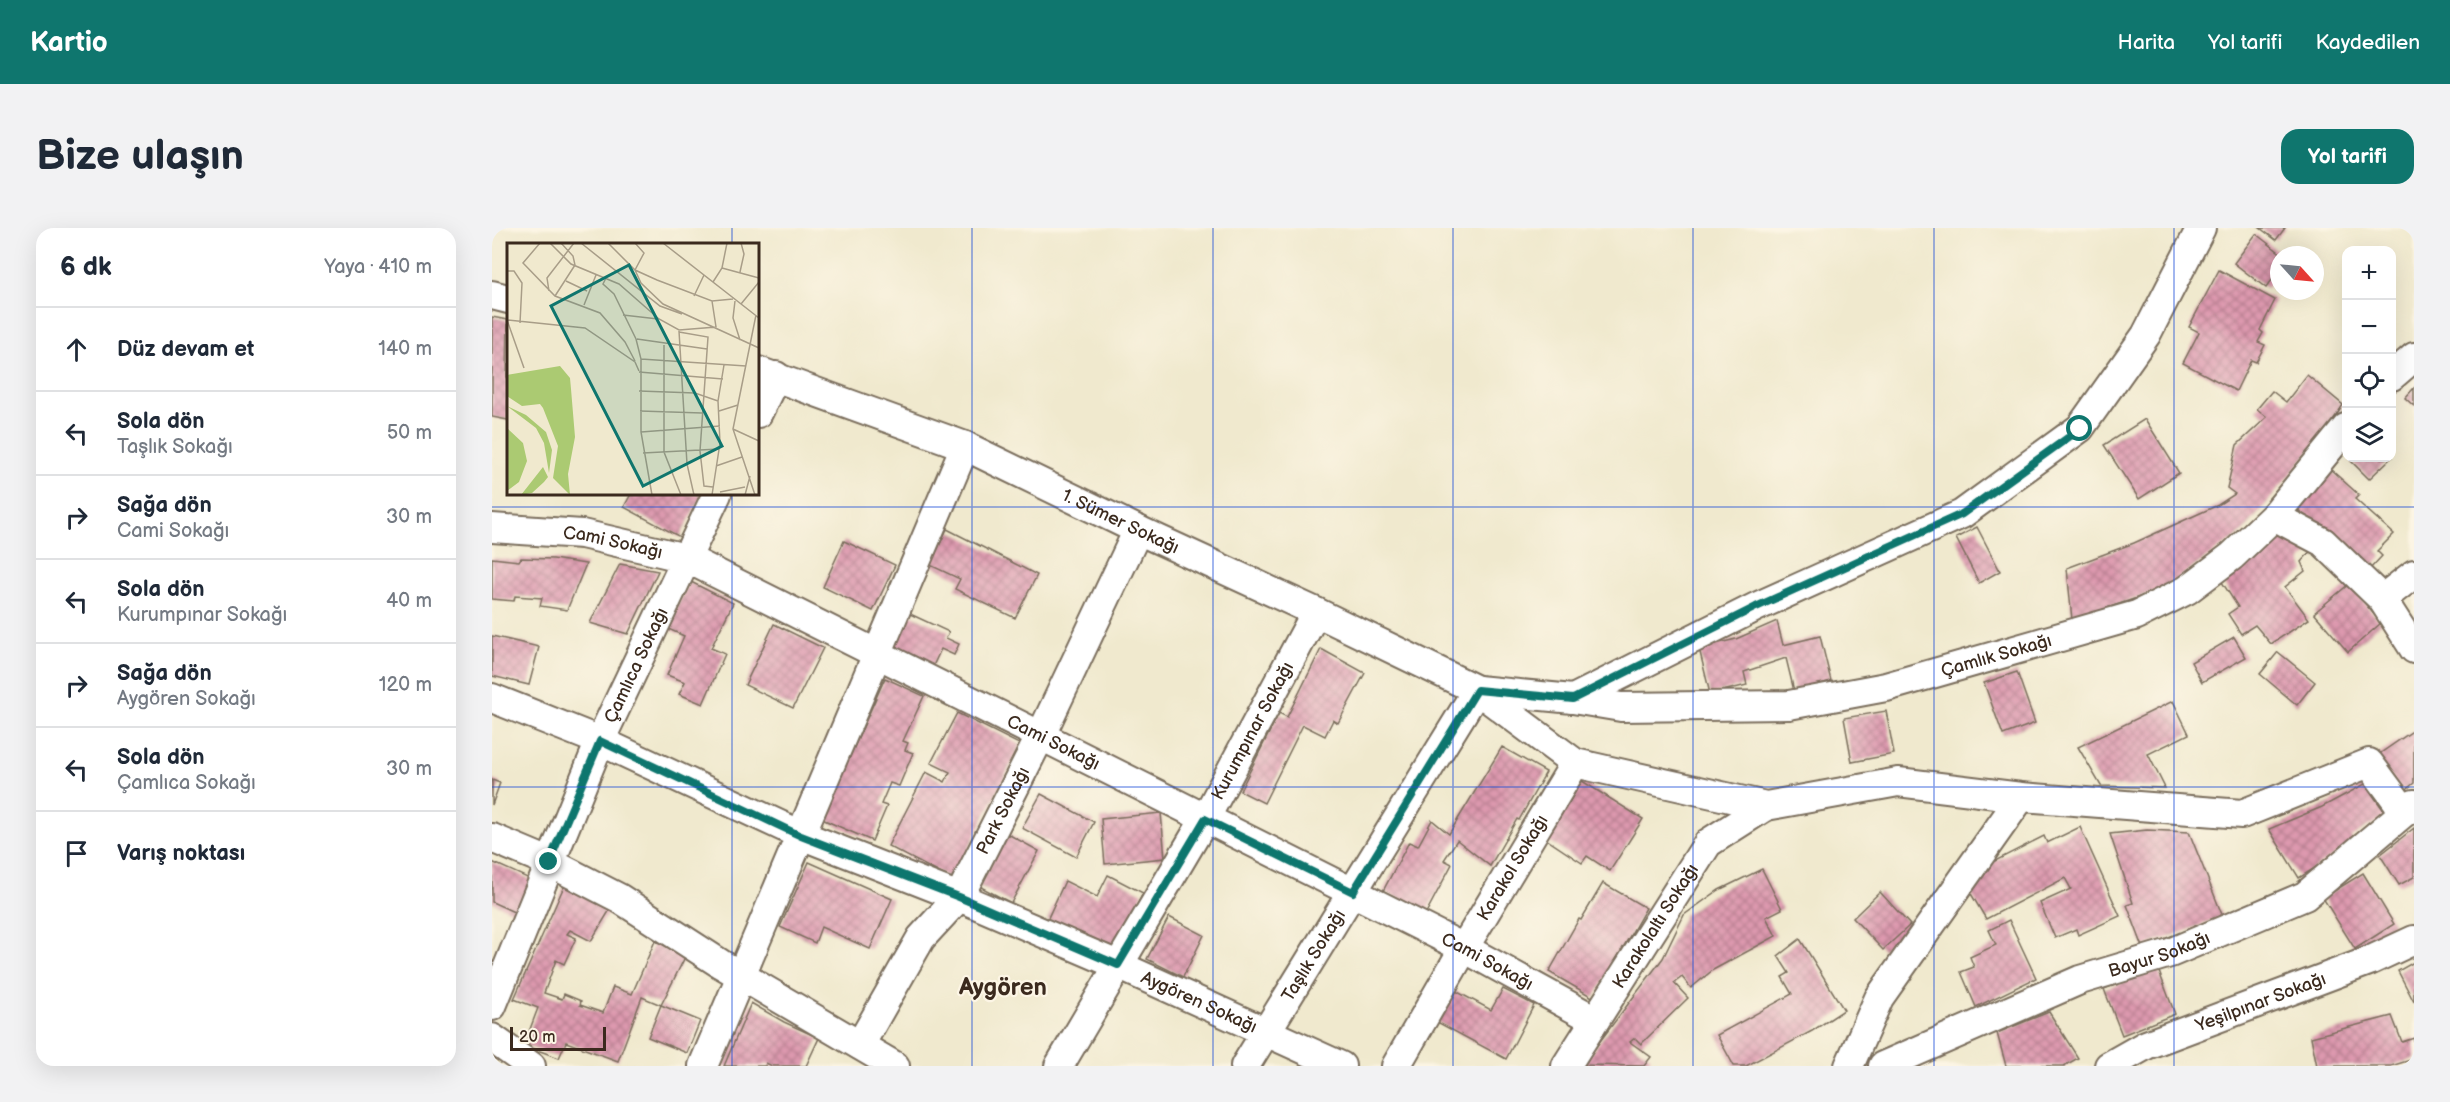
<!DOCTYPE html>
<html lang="tr">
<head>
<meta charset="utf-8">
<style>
	:root { --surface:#fff; --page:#f2f2f3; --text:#1f2937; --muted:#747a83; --line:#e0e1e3; --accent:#0f766e }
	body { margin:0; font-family:"Balsamiq Sans",sans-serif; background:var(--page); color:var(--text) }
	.controls { position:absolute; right:18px; top:18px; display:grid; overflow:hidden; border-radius:12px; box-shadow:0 6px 24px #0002 }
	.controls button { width:54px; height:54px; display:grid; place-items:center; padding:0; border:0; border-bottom:2px solid var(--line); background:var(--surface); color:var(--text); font:30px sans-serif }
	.compass { position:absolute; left:1778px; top:18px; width:54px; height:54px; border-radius:50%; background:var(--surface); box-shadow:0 6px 24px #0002; rotate:117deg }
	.scale { position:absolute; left:18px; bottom:15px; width:96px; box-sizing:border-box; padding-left:6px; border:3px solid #3b2a1e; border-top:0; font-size:16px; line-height:21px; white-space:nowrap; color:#3b2a1e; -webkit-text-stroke:4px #fcf5e5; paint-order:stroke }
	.stop { position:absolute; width:18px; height:18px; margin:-14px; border:4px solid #0f766e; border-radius:50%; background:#fff }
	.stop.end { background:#0f766e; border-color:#fff; box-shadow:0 2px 6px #0008 }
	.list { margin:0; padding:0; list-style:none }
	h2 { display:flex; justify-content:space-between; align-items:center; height:78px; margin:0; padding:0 24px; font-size:26px }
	h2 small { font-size:20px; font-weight:400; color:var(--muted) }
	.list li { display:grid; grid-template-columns:39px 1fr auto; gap:18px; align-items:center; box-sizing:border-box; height:84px; padding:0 24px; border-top:2px solid var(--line) }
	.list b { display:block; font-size:22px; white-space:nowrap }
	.list p { margin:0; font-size:20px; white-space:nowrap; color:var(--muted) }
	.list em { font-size:20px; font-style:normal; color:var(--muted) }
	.icon { flex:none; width:33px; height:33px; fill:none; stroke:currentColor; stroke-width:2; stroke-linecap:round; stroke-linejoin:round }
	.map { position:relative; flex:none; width:1922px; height:838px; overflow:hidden; border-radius:18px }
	header { display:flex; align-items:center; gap:36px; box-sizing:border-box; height:84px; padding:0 30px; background:var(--accent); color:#fff }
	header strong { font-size:28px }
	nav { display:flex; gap:33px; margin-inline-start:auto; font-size:21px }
	.intro { display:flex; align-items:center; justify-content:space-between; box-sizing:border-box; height:144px; padding:0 36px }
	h1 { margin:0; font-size:42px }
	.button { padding:15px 27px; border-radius:18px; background:var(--accent); color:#fff; font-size:21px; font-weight:700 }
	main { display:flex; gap:36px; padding:0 36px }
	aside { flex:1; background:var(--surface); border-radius:18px; box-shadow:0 6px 24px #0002 }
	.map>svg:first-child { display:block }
	.building { fill:url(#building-cross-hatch) }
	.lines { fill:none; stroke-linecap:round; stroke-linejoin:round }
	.street-casing { stroke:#7a6d5c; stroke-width:32 }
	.street { stroke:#fff; stroke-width:28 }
	.route { stroke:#0f766e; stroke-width:8 }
	.grid { fill:none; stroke:#1d4ed8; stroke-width:1.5; stroke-opacity:0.55 }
	.labels { text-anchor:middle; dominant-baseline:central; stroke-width:4.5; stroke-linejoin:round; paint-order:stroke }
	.street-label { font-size:18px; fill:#3b2a1e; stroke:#fcf5e5 }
	.district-label { font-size:24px; font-weight:bold; fill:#3b2a1e; stroke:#fcf5e5 }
	.inset-road { fill:none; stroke:#a89d88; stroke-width:1.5 }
	.view { fill:#0f766e; fill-opacity:0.15; stroke:#0f766e; stroke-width:3 }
	.inset-edge { fill:none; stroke:#3b2a1e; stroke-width:3 }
</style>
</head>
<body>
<header>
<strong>Kartio</strong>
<nav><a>Harita</a><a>Yol tarifi</a><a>Kaydedilen</a></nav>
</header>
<div class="intro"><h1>Bize ulaşın</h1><a class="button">Yol tarifi</a></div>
<main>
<aside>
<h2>6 dk<small>Yaya · 410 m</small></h2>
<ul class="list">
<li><svg class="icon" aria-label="ahead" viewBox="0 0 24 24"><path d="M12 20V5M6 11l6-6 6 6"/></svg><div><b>Düz devam et</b></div><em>140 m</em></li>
<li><svg class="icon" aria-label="left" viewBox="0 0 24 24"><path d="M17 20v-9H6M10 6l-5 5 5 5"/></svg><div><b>Sola dön</b><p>Taşlık Sokağı</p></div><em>50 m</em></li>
<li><svg class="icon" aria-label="right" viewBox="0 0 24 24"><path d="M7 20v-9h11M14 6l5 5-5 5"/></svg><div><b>Sağa dön</b><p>Cami Sokağı</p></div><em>30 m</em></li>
<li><svg class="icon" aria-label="left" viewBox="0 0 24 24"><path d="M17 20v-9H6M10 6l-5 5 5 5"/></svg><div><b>Sola dön</b><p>Kurumpınar Sokağı</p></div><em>40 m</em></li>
<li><svg class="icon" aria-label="right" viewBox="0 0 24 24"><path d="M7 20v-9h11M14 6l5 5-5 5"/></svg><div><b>Sağa dön</b><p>Aygören Sokağı</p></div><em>120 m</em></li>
<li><svg class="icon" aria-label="left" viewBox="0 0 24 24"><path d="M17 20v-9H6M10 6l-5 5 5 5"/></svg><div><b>Sola dön</b><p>Çamlıca Sokağı</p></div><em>30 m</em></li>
<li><svg class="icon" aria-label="arrive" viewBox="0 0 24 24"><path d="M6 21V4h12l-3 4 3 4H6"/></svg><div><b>Varış noktası</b></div></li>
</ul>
</aside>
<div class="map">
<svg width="1922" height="838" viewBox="0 0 1922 838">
	<defs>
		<pattern id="building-cross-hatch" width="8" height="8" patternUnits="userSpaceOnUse" patternTransform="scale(1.5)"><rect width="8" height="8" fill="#dd99af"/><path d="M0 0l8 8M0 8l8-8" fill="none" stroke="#b47d8e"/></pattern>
	</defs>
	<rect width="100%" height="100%" fill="#fcf5e5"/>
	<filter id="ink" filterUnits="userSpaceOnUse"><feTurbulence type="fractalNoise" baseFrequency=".0167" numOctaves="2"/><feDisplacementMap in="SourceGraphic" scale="12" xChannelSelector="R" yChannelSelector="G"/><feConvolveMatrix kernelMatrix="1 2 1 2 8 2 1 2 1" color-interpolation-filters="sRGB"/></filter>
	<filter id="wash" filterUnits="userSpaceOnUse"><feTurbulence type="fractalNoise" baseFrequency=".008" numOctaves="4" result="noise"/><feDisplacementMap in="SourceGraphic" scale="24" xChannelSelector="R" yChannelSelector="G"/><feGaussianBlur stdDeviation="1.35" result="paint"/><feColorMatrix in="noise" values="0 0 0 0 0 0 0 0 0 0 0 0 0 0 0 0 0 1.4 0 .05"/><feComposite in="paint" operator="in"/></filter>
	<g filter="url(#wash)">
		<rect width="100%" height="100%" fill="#f0e9ce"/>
		<g id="blocks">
			<g class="building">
				<polygon points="1768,0 1793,0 1784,12"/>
				<polygon points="1764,6 1791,27 1787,27 1787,43 1774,60 1742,35"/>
				<polygon points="1727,42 1783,72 1768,102 1771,105 1766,114 1773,117 1764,134 1759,132 1744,163 1691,135 1707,104 1697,99"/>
				<polygon points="0,89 16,92 15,149 16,150 16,192 0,189"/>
				<polygon points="1815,147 1851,177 1833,205 1750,305 1671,361 1580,392 1575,340 1642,315 1726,277 1743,266 1735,260 1745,217 1775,189 1765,181 1780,163 1794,174"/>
				<polygon points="1922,160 1922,178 1913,170"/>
				<polygon points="1653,191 1687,245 1647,271 1612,217"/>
				<polygon points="1863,230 1899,230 1877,251 1859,233"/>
				<polygon points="1837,240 1867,267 1863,271 1902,306 1885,323 1890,328 1877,342 1803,279"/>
				<polygon points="139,266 211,266 188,309 132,279"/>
				<polygon points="1485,299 1508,343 1487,355 1464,310"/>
				<polygon points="455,301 545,347 523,390 463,361 468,351 438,337"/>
				<polygon points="1783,301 1823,318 1809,334 1813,343 1793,359 1817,391 1779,416 1763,397 1749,406 1736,386 1746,379 1728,351"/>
				<polygon points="352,313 403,337 381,383 331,359"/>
				<polygon points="0,330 27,333 29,330 61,331 94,336 75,382 48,378 50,370 23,368 22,373 0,371"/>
				<polygon points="128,336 166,343 136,406 98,395"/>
				<polygon points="197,353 241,375 219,420 233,426 211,476 187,466 193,454 175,447 192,408 174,400"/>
				<polygon points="1857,356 1889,395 1856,424 1822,385"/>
				<polygon points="416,385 457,404 454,410 467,416 462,427 449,421 441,438 400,419"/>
				<polygon points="1285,393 1291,417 1328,408 1339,453 1302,463 1294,430 1252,444 1255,457 1218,466 1207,420 1244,411"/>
				<polygon points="282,396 331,420 301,480 253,457"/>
				<polygon points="0,408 47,419 37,457 0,448"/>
				<polygon points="1742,409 1754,429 1710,454 1699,434"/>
				<polygon points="829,421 873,445 846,495 841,492 833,508 811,497 772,575 748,563 787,485 795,489"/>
				<polygon points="1786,424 1823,454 1805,477 1768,446"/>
				<polygon points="1525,444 1543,495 1511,507 1492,455"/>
				<polygon points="393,450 432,468 411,513 416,515 413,522 421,525 407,558 398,555 389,576 395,578 380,613 330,591"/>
				<polygon points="1681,473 1697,506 1656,526 1673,560 1609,558 1586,519"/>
				<polygon points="1394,483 1402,526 1360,534 1352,490"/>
				<polygon points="465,485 529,517 461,652 396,618 434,544 453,554 458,544 439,535"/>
				<polygon points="1922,502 1922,555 1911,564 1883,529"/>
				<polygon points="1010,519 1054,544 1027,592 1025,591 998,638 965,612 952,632 960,636 934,685 891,663 917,614 926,618 940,592 957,606"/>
				<polygon points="0,552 8,555 0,577"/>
				<polygon points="1090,553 1151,591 1118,643 1095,628 1090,635 1054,611"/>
				<polygon points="1873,556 1895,587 1859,609 1862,615 1807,650 1777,601 1830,579"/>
				<polygon points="549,566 602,594 584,629 530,600"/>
				<polygon points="669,585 673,630 613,636 609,591"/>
				<polygon points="1588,599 1628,688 1586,707 1584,701 1563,710 1548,675 1579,661 1573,650 1494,691 1478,664 1501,634 1552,608 1555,615"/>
				<polygon points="1922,600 1922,649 1907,657 1888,627"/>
				<polygon points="1655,602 1697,604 1731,689 1651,719 1635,677 1641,675 1618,606"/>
				<polygon points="514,605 547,623 519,675 487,658"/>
				<polygon points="0,634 40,652 24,685 0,674"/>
				<polygon points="317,634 400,671 378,721 329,699 323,715 288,699"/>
				<polygon points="1270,641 1290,681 1274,689 1284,708 1221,742 1199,760 1190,749 1182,755 1196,770 1149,816 1143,810 1138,814 1159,829 1152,838 1090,837 1171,730 1192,687 1227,662"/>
				<polygon points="1871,645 1902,696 1863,721 1831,670"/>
				<polygon points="616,647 651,665 622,725 555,692 573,653 605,669"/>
				<polygon points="1111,655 1154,680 1102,770 1057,744 1087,691 1089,692"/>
				<polygon points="73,656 119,680 99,713 78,702 75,706 84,710 72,736 64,732 52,765 70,771 72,766 89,773 88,777 111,785 121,759 140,766 163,713 194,727 169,777 150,769 126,833 74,814 67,830 32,817 46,780 22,771"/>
				<polygon points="1388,664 1418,697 1391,722 1361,690"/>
				<polygon points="677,689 712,707 691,749 655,731"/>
				<polygon points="1517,692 1544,750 1484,779 1469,744 1482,739 1478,729 1504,717 1497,702"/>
				<polygon points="1308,711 1352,782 1320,803 1254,838 1242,838 1225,807 1300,766 1290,749 1297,745 1286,728"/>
				<polygon points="1922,734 1922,774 1906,743"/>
				<polygon points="1666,741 1683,786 1630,807 1612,761"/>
				<polygon points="1011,761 1042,777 1014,831 945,794 962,762 999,782"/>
				<polygon points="259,775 292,794 327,810 314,838 280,838 274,835 273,838 232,838"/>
				<polygon points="169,777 208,793 195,825 156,809"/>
				<polygon points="1557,784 1586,830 1572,838 1514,838 1505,805"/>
				<polygon points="1900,788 1910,814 1922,810 1922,831 1899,838 1825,838 1819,809"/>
			</g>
		</g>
	</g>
	<g filter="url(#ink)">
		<use href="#blocks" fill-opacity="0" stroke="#7a6d5c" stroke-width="1.5"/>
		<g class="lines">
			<defs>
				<g id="street">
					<polyline points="0,67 16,71"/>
					<path id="s1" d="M266,143l207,75 173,84 178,82 161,78 98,73 191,43 132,-24 123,15 221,17 127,-51 36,49"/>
					<polyline points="1900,148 1922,129"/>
					<polyline points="266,185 284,148"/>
					<polyline points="1782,288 1831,314 1890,371 1922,421"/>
					<path id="s2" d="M0,300l90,6 104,24 778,390 131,72"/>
					<polyline points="1890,371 1922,346"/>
					<polyline points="986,462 1081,471 1264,379 1470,286 1588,200 1654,107 1709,0"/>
					<path id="s3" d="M0,470l108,43 201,94 158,62 159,68 223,101"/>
					<path id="s4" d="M1081,471l48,8 168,-2 97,-18 251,-72 50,-25 45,-34 42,-40 72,-88"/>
					<polyline points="0,610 57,634 127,670 229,736 403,838"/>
					<path id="s5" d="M0,778l108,-265 117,-247"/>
					<polyline points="0,810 39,838"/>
					<path id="s6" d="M368,817l61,-107 38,-41 82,-162 97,-205"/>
					<polyline points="211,838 473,218"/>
					<path id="s7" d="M567,838l146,-247 111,-207"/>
					<path id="s8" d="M753,838l232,-376"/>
					<path id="s9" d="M904,838l68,-118 111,-185"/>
					<path id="s10" d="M1074,838l142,-223 58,-37"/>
					<polyline points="1357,838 1387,770 1529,569"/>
					<path id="s11" d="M1391,838l197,-86 90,-27 135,-57 109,-92"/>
					<path id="s12" d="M1617,838l37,-21 223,-84 45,-21"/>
				</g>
			</defs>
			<use href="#street" class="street-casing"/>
			<use href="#street" class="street"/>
		</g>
	</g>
	<g class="lines" filter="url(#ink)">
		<polyline class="route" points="57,634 108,513 309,608 467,669 626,737 713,591 861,664 985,462 1081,471 1264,379 1470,286 1588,201"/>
	</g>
	<path class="grid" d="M240,0v16M480,0v838M721,0v838M961,0v838M1201,0v838M1442,0v838M1682,0v838M240,266v572M0,279h1922M0,559h1922"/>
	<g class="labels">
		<g class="street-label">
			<text stroke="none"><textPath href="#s1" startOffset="393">1. Sümer Sokağı</textPath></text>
			<text stroke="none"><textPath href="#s2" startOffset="122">Cami Sokağı</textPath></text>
			<text stroke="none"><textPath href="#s4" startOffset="430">Çamlık Sokağı</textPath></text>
			<text stroke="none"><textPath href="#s5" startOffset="370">Çamlıca Sokağı</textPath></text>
			<text stroke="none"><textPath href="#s7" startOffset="387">Kurumpınar Sokağı</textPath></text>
			<text stroke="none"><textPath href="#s2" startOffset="608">Cami Sokağı</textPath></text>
			<text stroke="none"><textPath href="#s6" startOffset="276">Park Sokağı</textPath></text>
			<text stroke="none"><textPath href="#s9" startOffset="230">Karakol Sokağı</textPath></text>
			<text stroke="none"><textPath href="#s10" startOffset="166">Karakolaltı Sokağı</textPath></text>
			<text stroke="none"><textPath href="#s11" startOffset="298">Bayur Sokağı</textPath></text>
			<text stroke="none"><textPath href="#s8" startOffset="130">Taşlık Sokağı</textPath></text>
			<text stroke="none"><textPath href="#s2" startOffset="1094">Cami Sokağı</textPath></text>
			<text stroke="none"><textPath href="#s3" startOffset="770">Aygören Sokağı</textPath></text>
			<text stroke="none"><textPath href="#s12" startOffset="165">Yeşilpınar Sokağı</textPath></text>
		</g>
		<g class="district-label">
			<text x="511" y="759">Aygören</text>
		</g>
	</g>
	<g transform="translate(15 15)">
		<rect width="252" height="252" fill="#f0e9ce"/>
		<path d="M53,123l10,12 1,11 4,48 -7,37 2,21 -17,-17 5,-32 -15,-38 -3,-4 -18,2 -15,-10v-21zM0,163l19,9 20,17 6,18 -3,23 -5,-30 -8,-15zM0,185l16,15 4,18 -8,21 -12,9zM36,224l5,10 -4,5 -12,11 -11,2z" fill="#abca72"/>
		<path class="inset-road" d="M33,0l-17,20 32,33 45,17 25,29 10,19M43,0l21,21 48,20 40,35 20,11 37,-3 -4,-26M74,0l79,63 22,8M101,0l27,27 22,10 55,21 21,-2M128,0l9,10 -9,17M156,0l96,75M215,25l37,10M128,27l6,13 22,21 96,44M0,28h7l8,12 -2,40M233,29l4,-18 -3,-11M99,35l-3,6 11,10 22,45 5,20v73l11,63M59,38l21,10M206,39l9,-14 5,-25M42,48l-2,-13 27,-35M48,53l20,-31 -2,-9 -12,-13M187,53l10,-21M228,58l-2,17 7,22M234,61l18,-22M77,62l12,-30M116,72l35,4M172,88l8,133 7,31M172,89l29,5 -8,114 4,35 9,1M130,96l70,10M157,102v107l17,43M134,116l105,7M17,125l-17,-48 78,8 50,34 4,9M132,129l84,7M132,148l56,2 23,8M133,168l62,2M212,168l19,-6M226,186l26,12M134,189l79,-6M136,210l76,-4M209,223l26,-9M213,249l25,-5M205,252l8,-52 -2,-42 6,-36M238,252l5,-19M248,252l-22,-66 23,-114"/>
		<path class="view" d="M122,22l93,181 -79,40 -92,-180z"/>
		<rect width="252" height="252" class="inset-edge"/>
	</g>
</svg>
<div class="controls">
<button>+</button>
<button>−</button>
<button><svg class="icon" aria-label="locate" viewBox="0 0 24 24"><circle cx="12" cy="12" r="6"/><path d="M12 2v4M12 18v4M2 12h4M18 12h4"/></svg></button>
<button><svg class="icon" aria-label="layers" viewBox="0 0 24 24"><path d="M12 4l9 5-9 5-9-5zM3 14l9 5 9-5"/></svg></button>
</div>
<svg class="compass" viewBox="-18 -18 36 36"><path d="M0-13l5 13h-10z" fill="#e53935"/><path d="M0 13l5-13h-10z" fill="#747a83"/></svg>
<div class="scale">20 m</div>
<div class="stop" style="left:1588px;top:201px"></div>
<div class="stop end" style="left:57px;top:634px"></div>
</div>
</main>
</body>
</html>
